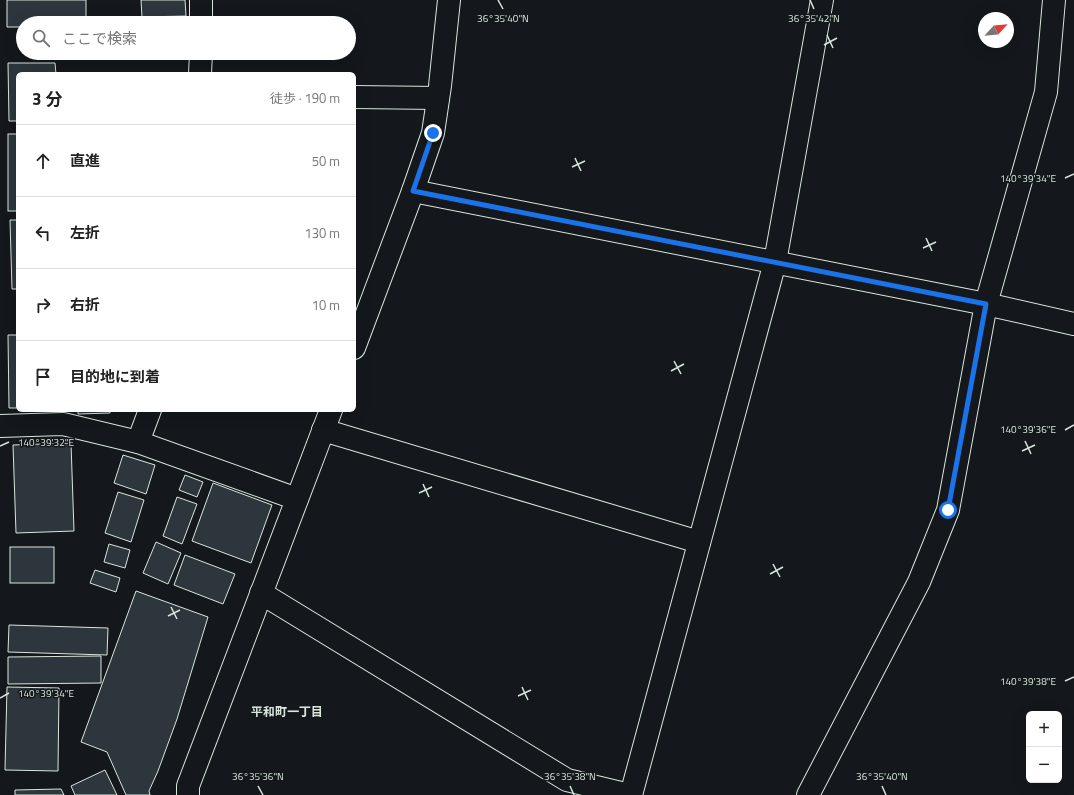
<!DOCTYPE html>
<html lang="ja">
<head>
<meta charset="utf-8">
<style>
	:root { --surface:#fff; --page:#f2f2f2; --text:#222; --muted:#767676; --line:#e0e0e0 }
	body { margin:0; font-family:"Titillium Web","Noto Sans JP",sans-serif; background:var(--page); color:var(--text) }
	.controls { position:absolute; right:12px; bottom:12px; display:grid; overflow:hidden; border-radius:6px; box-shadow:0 4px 16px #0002 }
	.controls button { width:36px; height:36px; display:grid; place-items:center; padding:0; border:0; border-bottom:1px solid var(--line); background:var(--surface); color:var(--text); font:20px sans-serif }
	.compass { position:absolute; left:978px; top:12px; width:36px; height:36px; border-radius:50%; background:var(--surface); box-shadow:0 4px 16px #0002; rotate:64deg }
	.stop { position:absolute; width:12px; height:12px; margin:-9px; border:3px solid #1a73e8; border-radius:50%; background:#fff }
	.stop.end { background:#1a73e8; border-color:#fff; box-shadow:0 1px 4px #0008 }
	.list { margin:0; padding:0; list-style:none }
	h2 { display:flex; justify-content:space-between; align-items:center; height:52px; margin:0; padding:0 16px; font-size:17px }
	h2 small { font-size:13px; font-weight:400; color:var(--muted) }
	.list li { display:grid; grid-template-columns:26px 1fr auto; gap:12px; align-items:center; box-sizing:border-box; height:72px; padding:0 16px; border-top:1px solid var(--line) }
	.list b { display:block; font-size:15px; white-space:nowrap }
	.list em { font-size:13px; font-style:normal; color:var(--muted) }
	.icon { flex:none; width:22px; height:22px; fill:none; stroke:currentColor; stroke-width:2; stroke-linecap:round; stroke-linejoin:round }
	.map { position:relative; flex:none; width:1074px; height:795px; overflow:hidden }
	.search { position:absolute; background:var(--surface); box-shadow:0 4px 16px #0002; left:16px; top:16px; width:340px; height:44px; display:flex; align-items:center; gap:10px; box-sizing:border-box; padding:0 14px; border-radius:22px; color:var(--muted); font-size:15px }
	.panel { position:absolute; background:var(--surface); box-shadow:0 4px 16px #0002; left:16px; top:72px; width:340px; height:340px; border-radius:6px }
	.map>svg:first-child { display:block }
	.building { fill:#2c363c; stroke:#d8e6dc }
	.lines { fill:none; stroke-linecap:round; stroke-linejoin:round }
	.minor-casing { stroke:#d8e6dc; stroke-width:24 }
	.tertiary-casing { stroke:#d8e6dc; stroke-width:24 }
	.minor { stroke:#14181c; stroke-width:22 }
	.tertiary { stroke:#14181c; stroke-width:22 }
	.route { stroke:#1a73e8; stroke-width:5 }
	.ticks { fill:none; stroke:#d8e6dc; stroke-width:1.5 }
	.labels { text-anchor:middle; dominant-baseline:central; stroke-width:3; stroke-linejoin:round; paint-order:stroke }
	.neighbourhood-label { font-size:12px; font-weight:bold; fill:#d8e6dc; stroke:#14181c }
	.ticks-label { font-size:10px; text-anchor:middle; fill:#d8e6dc; stroke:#14181c; stroke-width:3; stroke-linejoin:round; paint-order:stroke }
</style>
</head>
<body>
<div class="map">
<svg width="1074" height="795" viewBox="0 0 1074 795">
	<rect width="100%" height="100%" fill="#14181c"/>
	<g class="building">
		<polygon points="7,0 86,0 86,23 23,23 23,27 7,27"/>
		<polygon points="141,0 185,0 186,16 142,17"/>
		<polygon points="8,63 55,63 56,74 18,74 18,121 9,121"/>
		<rect x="8" y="134" width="10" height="77"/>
		<polygon points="10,220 18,220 18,289 12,289"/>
		<polygon points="8,335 18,335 18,408 9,408"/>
		<polygon points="78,410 110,410 110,413 78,414"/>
		<polygon points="71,443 74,531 16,533 13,445"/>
		<polygon points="123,455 155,465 146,494 114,483"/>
		<polygon points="185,475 203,482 197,497 179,490"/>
		<polygon points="213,483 272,505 251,563 192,541"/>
		<polygon points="118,492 144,500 131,542 105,533"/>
		<polygon points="177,497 197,504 182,544 163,536"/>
		<polygon points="156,542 181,553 168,584 143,573"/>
		<polygon points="109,544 130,550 125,568 104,562"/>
		<rect x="10" y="547" width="44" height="36"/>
		<polygon points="185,555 235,574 223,604 174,585"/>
		<polygon points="95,570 120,578 116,592 90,583"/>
		<polygon points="136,591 208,617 177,719 158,771 149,791 150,795 126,795 107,752 81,742"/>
		<polygon points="9,625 108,628 107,655 8,652"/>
		<polygon points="101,656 101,683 8,684 8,657"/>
		<polygon points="7,687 59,688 58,771 5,770"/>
		<polygon points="105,770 117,795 75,795 71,786"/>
		<polygon points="61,789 64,795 15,795 15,790"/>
	</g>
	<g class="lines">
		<defs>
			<g id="minor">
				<polyline points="201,23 201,0"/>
				<polyline points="200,74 201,53"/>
				<polyline points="354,97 438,98"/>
				<polyline points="413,191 986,304"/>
				<polyline points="354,348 413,191 433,133 440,86 449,0"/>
				<polyline points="0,426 63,424 138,442 297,499"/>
				<polyline points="323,430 699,542"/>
				<polyline points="138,442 150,410"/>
				<polyline points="261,593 567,780 629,795"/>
				<polyline points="188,795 188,786 331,410"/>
				<polyline points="631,795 775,262 822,0"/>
			</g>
			<g id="tertiary">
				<polyline points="986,304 1074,324"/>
				<polyline points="808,795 919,582 948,510 986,304 1046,92 1054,0"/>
			</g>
		</defs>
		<use href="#minor" class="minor-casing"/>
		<use href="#tertiary" class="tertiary-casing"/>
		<use href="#minor" class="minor"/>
		<use href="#tertiary" class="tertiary"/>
	</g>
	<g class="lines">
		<polyline class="route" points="433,133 413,191 986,304 948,510"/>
	</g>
	<path class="ticks" d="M498,0l5,9M810,0l4,9M827,35l6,13M824,45l13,-7M575,158l6,13M572,167l13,-6M1065,178l9,-4M926,238l6,13M923,248l13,-6M674,361l7,13M671,371l13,-7M1065,430l9,-5M1025,441l6,13M0,446l9,-4M1022,451l13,-6M423,484l6,13M419,493l13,-6M773,564l7,13M770,574l13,-7M171,607l6,12M168,616l12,-6M1065,681l9,-4M522,687l6,13M518,696l13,-6M0,698l9,-5M258,786l5,9M570,786l4,9M882,786l4,9"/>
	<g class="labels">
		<g class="neighbourhood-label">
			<text x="287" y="711">平和町一丁目</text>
		</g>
	</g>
	<g class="ticks-label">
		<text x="503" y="22">36°35'40"N</text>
		<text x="814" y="22">36°35'42"N</text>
		<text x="1028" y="182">140°39'34"E</text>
		<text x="1028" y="433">140°39'36"E</text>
		<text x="46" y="446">140°39'32"E</text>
		<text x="1028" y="685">140°39'38"E</text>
		<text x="46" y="697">140°39'34"E</text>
		<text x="258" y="780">36°35'36"N</text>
		<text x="570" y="780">36°35'38"N</text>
		<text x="882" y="780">36°35'40"N</text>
	</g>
</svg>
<div class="controls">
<button>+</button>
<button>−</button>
</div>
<svg class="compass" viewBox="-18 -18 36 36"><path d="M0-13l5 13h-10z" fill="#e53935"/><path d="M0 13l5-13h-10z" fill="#767676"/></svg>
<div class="stop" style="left:948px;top:510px"></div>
<div class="stop end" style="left:433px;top:133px"></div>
<div class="search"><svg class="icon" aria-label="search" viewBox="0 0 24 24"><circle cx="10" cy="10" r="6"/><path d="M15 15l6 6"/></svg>ここで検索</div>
<section class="panel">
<h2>3 分<small>徒歩 · 190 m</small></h2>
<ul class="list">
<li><svg class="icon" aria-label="ahead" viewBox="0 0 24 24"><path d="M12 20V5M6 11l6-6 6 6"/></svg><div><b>直進</b></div><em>50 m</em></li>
<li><svg class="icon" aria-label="left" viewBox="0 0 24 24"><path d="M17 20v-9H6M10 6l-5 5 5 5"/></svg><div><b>左折</b></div><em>130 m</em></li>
<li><svg class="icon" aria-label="right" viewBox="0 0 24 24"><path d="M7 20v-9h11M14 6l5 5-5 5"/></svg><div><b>右折</b></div><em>10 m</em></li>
<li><svg class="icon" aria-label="arrive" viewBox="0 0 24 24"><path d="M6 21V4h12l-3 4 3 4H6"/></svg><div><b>目的地に到着</b></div></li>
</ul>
</section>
</div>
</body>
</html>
